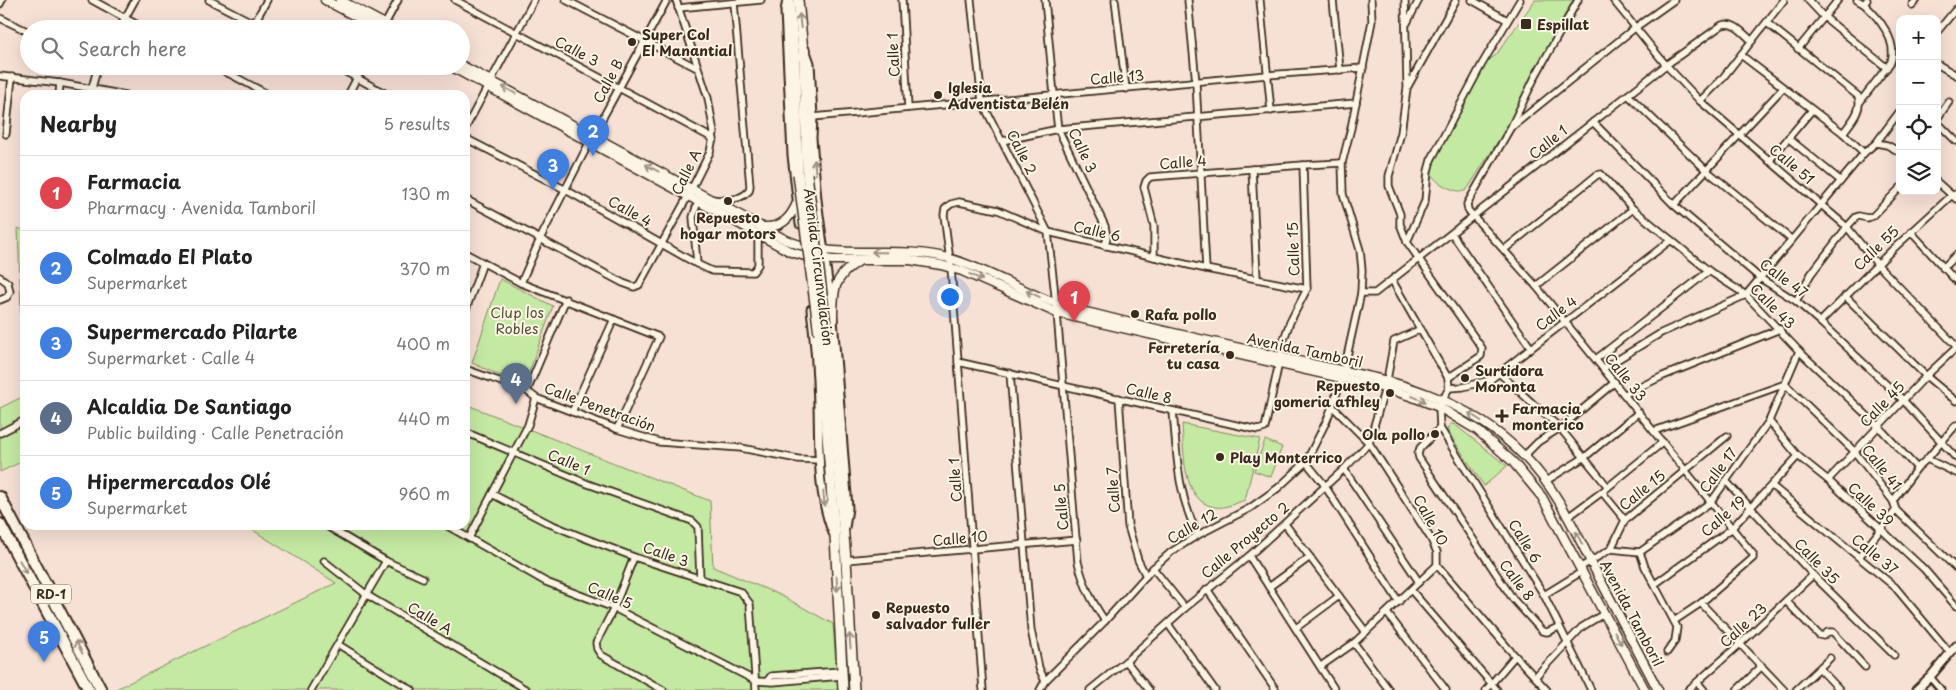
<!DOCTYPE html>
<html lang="en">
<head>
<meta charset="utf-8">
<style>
	:root { --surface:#fff; --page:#f6f6f6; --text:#222; --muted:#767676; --line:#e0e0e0; --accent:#0f766e }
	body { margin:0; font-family:"Playpen Sans",sans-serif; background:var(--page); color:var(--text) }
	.controls { position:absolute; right:15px; top:15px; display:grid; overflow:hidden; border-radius:10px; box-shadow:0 5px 20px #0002 }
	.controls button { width:45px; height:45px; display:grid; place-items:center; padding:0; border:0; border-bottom:1px solid var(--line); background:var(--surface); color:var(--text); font:25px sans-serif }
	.you { position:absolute; left:949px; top:296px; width:18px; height:18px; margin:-12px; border:4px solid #fff; border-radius:50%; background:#1a73e8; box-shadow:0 0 0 8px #1a73e833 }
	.badge { display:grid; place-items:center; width:32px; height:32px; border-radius:50%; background:var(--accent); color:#fff; font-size:16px; font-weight:700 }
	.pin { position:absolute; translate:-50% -41px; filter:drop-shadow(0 1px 2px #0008) }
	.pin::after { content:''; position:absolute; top:26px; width:18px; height:15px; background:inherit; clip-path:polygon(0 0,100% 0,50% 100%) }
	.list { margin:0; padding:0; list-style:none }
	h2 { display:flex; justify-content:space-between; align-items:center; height:65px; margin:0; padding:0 20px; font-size:21px }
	h2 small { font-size:16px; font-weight:400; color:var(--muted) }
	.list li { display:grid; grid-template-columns:32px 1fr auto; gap:15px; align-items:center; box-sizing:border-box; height:75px; padding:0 20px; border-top:1px solid var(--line) }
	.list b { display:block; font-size:19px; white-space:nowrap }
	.list p { margin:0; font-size:16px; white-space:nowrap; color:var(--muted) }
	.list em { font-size:16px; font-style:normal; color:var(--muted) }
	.icon { flex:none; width:28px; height:28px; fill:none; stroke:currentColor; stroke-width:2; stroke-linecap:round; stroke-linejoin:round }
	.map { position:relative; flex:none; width:1956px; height:690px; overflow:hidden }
	.search { position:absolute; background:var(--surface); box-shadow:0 5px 20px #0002; left:20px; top:20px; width:450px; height:55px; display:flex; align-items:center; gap:12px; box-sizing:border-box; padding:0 18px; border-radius:28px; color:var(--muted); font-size:19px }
	.panel { position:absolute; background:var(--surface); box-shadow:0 5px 20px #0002; left:20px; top:90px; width:450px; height:440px; border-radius:15px }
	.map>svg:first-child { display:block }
	.green { fill:#c4e9a3; stroke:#808a60 }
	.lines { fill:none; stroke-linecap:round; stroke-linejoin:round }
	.minor-casing { stroke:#3b2a1e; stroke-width:9 }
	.tertiary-casing { stroke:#3b2a1e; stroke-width:11 }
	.secondary-casing { stroke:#3b2a1e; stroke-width:11 }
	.primary-casing { stroke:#3b2a1e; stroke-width:12 }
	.motorway-casing { stroke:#3b2a1e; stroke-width:14 }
	.minor { stroke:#fcf5e5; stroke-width:5.5 }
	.tertiary { stroke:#fcf5e5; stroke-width:7 }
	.secondary { stroke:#fcf5e5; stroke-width:8 }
	.primary { stroke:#fcf5e5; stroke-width:9 }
	.motorway { stroke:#fcf5e5; stroke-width:10 }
	.primary-bridge-casing { stroke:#3b2a1e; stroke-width:12; stroke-linecap:butt }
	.primary-bridge { stroke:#fcf5e5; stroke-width:9 }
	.oneway { stroke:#9c9082 }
	.poi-dot { fill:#3b2a1e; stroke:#fcf5e5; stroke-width:2 }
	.labels { text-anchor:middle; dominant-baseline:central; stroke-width:4; stroke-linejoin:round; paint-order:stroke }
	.shield { fill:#fcf5e5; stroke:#75675a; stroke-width:1 }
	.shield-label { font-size:12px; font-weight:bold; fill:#3b2a1e }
	.poi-label { font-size:14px; font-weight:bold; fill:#3b2a1e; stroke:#fcf5e5; text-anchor:start }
	.street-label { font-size:14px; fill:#3b2a1e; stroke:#fcf5e5 }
	.park-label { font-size:14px; fill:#565039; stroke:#fcf5e5 }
</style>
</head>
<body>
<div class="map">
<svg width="1956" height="690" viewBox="0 0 1956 690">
	<rect width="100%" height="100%" fill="#f7e0d4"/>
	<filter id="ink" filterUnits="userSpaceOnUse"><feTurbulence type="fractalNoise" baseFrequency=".02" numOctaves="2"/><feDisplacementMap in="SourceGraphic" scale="10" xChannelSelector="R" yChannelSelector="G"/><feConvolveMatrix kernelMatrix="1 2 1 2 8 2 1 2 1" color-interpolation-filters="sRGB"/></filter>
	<g filter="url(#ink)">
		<g class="green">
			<path d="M1535,0h38l-49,92 -13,29 -43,67 -3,3c-11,2 -32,-9 -35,-20l1,-3 51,-99 7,-9 7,-5z"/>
			<polygon points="18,228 25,231 25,460 0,472 0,408 24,396"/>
			<polygon points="500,279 553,306 524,386 472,363"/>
			<polygon points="465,404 710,501 713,567 780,595 833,624 838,690 114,690 336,583 245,525 465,525"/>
			<path d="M1182,424l78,15 -15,61c-9,3 -21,9 -30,7 -34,-5 -31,-58 -33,-83z"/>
			<polygon points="1450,424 1454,424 1507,466 1484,486 1447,430"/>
			<polygon points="1265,440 1282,447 1271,477 1254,471"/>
		</g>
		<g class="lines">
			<defs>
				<g id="minor">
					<polyline points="92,0 145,29"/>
					<polyline points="209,0 265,29"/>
					<polyline points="455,0 714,139"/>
					<polyline points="566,0 697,68"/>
					<polyline points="902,0 908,108"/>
					<path d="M971,0l11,102 66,130 9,81 21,249c6,24 13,38 27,59"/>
					<polyline points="1045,0 1054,95 1058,129 1105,226 1107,237 1105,246"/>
					<polyline points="1115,0 1126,89"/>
					<polyline points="1188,0 1196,83 1206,269"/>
					<polyline points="1260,0 1271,111"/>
					<polyline points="1333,0 1340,70"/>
					<polyline points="1405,0 1407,85"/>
					<polyline points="1472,0 1507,20"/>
					<polyline points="1578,0 1536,75 1511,127 1467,204 1468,210 1536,286 1753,554 1753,558 1701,603 1674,621"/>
					<polyline points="1613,0 1666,65 1700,101 1847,227 1877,264 1956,346"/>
					<polyline points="1808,0 1823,16 1887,68"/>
					<polyline points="1857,0 1864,4 1867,0"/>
					<polyline points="0,4 2,0"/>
					<polyline points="1912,5 1917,0"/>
					<polyline points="678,8 761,0"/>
					<polyline points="0,18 29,32"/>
					<polyline points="1407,23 1419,0"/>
					<path d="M1767,23l91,73c5,14 -7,26 -15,37"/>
					<polyline points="385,24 398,0"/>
					<polyline points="119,29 135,0"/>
					<polyline points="251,29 267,0"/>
					<polyline points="1937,32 1956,9"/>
					<polyline points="1798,49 1838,0"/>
					<polyline points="1741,55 1843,133 1864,153"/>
					<polyline points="1937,64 1956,75"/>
					<polyline points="215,66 269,95"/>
					<polyline points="335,66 388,95"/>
					<polyline points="227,73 231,66"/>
					<polyline points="0,76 60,83 126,95"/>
					<polyline points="92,88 98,66"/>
					<polyline points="59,95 60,83"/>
					<polyline points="348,95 363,66"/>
					<polyline points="1628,95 1706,170 1792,240"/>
					<polyline points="1700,101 1721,80 1784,0"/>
					<path d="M1860,102l31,-40c7,-21 -12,-44 -27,-58"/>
					<polyline points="813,117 1267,75 1363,68"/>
					<polyline points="1937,119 1949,102"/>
					<polyline points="1593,122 1674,205 1760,278 1796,301 1820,322 1903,400 1956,458"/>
					<polyline points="1937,122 1956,141"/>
					<polyline points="1513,126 1636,27 1674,0"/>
					<polyline points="465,129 534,0"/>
					<polyline points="6,134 12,77"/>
					<polyline points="465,138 566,190 697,264 712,271 753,272 758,265 758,234"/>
					<polyline points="1788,138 1841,181"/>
					<polyline points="1002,141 1058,129 1356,103"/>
					<polyline points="1876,143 1887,145 1900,152"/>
					<polyline points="1769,161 1812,110"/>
					<polyline points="1252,169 1257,279"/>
					<polyline points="1937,182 1956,199"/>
					<polyline points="465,199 623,283 634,287 639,285 688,196 710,152 714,133 708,98 676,0"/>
					<path d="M712,199c13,2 28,2 37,-8l1,-5 -16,-183"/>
					<polyline points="1674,205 1783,88"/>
					<polyline points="1911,232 1956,281"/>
					<polyline points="1452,234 1531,348"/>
					<polyline points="1407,242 1425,201 1428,171 1431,160 1482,64 1520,0"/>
					<polyline points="1505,249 1597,175 1601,174 1633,209 1709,271 1746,295 1799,351 1878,426 1917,468"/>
					<polyline points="465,253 521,283 659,337 617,429"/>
					<polyline points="1154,257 1154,226 1144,187 1146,181 1150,177 1303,165 1342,163"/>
					<polyline points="697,264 693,217 698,201"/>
					<polyline points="1943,268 1956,255"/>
					<polyline points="0,277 8,283 10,292 7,297 0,300"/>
					<polyline points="1392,280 1448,378 1449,388 1439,407 1440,428 1544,595 1591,690"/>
					<polyline points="521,283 540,239 589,143 667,0"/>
					<polyline points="1536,286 1633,209"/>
					<path d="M1361,293h14l291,-228 56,-40c12,-4 21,8 30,16"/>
					<polyline points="1845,296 1926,376 1956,401"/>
					<polyline points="1796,301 1811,274 1847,227 1856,217 1859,216 1867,218 1873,216 1900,188"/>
					<polyline points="465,312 483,263"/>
					<polyline points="1820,322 1892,250 1952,195 1956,194"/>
					<polyline points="1596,359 1709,271"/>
					<polyline points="958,362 1258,430 1265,428 1284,339 1290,322 1307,289 1303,165"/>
					<polyline points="1604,368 1661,333 1746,295 1864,153 1876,143 1900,111"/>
					<polyline points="465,369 527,391 536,398 617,429 659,442 741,448 798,459 820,460"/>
					<polyline points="1010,373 1031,630 1039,668 1045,681"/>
					<polyline points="1499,373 1560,428 1608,487"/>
					<polyline points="1448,378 1481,356 1482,348 1407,242 1400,224 1400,214 1389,186 1389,176 1401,133 1407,88 1456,0"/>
					<polyline points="1387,380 1394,341 1421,329"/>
					<polyline points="1449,388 1463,387 1490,380 1671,240"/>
					<polyline points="527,391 566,299"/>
					<polyline points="1625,394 1663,376 1780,329"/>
					<polyline points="1119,398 1128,526 1138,560 1146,576"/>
					<polyline points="1332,406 1369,443 1431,539 1437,552 1437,565 1508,648 1547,690"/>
					<path d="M1173,411c4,45 4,83 25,124"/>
					<polyline points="572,412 614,319"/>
					<polyline points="1769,421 1798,456 1828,480 1924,569 1956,606"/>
					<polyline points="1440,428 1420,448 1418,454 1419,458 1513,599 1542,631 1547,632 1559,627"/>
					<polyline points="1654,431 1785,384 1854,451 1893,501 1896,510 1956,568"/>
					<polyline points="465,432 588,484 692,521 698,527 700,579"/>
					<polyline points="0,433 25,420"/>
					<polyline points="1524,456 1538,442 1560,428 1615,382"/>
					<polyline points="1927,459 1956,473"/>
					<polyline points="1306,462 1323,483 1399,602"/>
					<polyline points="1344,469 1419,582"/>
					<polyline points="1828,480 1926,376 1956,348"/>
					<polyline points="1546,481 1585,457 1639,412"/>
					<polyline points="1726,481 1813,575 1894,655"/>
					<polyline points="1772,486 1895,587 1950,653"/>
					<polyline points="1602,492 1625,520"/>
					<polyline points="492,494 550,524 577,535 634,557 741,592 750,604 756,690"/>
					<polyline points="1893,501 1917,468 1927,459 1956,425"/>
					<polyline points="1568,517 1602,492 1663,442"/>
					<polyline points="1285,524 1366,632"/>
					<polyline points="325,525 386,561 423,578"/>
					<polyline points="446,525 546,582 614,608 756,681 773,682 841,676"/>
					<polyline points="469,538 528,425 536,398"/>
					<polyline points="1611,549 1640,552 1711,502 1769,421 1799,351"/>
					<polyline points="1640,552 1645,567 1677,627 1675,641 1667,652"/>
					<polyline points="1249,556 1335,690"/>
					<polyline points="634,557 614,608 596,643 597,649 601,655 663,690"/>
					<polyline points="1859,557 1896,510"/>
					<polyline points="846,560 1077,540"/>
					<polyline points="324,561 367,595 527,690"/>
					<polyline points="1581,567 1611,549 1625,520 1727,436"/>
					<polyline points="1153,568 1185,608"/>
					<polyline points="1655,584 1731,529 1798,456"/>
					<polyline points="1269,587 1310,557"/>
					<polyline points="1207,589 1276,690"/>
					<polyline points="1411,590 1497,690"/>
					<polyline points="1544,595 1583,571"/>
					<polyline points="1786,601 1819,635 1823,636 1828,632 1833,632 1865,667"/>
					<polyline points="1701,603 1784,690"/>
					<polyline points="1387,613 1446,690"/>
					<polyline points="1168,624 1215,690"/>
					<polyline points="1296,628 1339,596"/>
					<polyline points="1354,643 1389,690"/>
					<polyline points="339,645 412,690"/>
					<polyline points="1126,661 1149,690"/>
					<polyline points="1321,666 1354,643 1437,565"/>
					<polyline points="1820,669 1840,690"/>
					<polyline points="1535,677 1582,627 1605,613"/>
					<polyline points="1930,677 1941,690"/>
					<polyline points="767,681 771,676 841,671"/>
					<polyline points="1698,683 1704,690"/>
					<polyline points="311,690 386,561"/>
					<polyline points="983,690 951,268 944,215 945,209 951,204 959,202 998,210 1048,232 1206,269 1307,289"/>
					<polyline points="1040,690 1045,681 1105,621 1153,568 1171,552 1198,535 1250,508 1278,488 1306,462 1327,420 1342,379 1361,293 1362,270 1360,250 1343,194 1342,163 1351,128 1372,21 1371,0"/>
					<polyline points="1090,690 1126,661 1185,608 1249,556 1344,469 1369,443 1385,388"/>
					<polyline points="1486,690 1515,656"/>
					<polyline points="1688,690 1740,644 1813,575"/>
					<polyline points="1737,690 1762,666"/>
					<polyline points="1796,690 1830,658"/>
				</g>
				<g id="tertiary">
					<polyline points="787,0 785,11 792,155 800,224"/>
					<polyline points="805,49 810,63 813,117 812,138 817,200 833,319 848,508 845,528"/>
					<path d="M811,309c4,32 6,63 7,95 1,41 -1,92 15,129"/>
					<polyline points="1916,690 1930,677 1956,646"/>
				</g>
				<g id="secondary">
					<polyline points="325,0 379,29"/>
					<polyline points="340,0 394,29"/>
					<path d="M461,65l325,175c52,22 109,4 162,18 37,10 71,32 107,45 11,5 23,7 35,10 63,16 127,30 190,44 92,21 176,29 245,100 30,30 48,69 67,107 22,42 44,84 66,126"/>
					<polyline points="450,66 791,252 805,256 832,260 910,260 941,265 962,271 1057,313 1385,388 1413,397 1439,407 1477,430 1513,462 1542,497 1645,690"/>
					<path d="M763,227c18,1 27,-8 34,-24"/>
					<path d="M833,319c0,-29 0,-42 26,-58"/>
				</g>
				<g id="primary">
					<polyline points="789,0 795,61 798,174"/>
					<polyline points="798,0 804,61 807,174"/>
					<polyline points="819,334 835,536 843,690"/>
					<polyline points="827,334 846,560 854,690"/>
				</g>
				<g id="motorway">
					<polyline points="0,497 101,690"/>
					<polyline points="0,524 89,690"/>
				</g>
			</defs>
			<use href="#minor" class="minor-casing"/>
			<use href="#tertiary" class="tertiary-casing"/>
			<use href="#secondary" class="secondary-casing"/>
			<use href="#primary" class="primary-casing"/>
			<use href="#motorway" class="motorway-casing"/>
			<use href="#minor" class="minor"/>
			<use href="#tertiary" class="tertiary"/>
			<use href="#secondary" class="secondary"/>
			<use href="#primary" class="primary"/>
			<use href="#motorway" class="motorway"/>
			<defs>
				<g id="primary-bridge">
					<polyline points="798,174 819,334"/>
					<polyline points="807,174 827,334"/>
				</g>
			</defs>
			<use href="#primary-bridge" class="primary-bridge-casing"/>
			<use href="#primary-bridge" class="primary-bridge"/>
		</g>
		<defs><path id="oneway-shaft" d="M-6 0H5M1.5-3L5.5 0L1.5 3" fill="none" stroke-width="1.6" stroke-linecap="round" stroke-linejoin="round" transform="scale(1.25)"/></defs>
		<g class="oneway">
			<use href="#oneway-shaft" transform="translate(800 21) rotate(-96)"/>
			<use href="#oneway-shaft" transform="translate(509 90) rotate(-151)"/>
			<use href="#oneway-shaft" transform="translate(815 167) rotate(-94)"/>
			<use href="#oneway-shaft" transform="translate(652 168) rotate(-152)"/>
			<use href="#oneway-shaft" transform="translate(879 252) rotate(-179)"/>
			<use href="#oneway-shaft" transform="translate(976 277) rotate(24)"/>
			<use href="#oneway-shaft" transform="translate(1033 294) rotate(-156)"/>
			<use href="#oneway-shaft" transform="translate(1419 399) rotate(22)"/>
			<use href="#oneway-shaft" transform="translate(1475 417) rotate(-148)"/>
			<use href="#oneway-shaft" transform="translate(824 499) rotate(84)"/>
			<use href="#oneway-shaft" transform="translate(1579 538) rotate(-117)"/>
			<use href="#oneway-shaft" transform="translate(23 567) rotate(62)"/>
			<use href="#oneway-shaft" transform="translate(837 584) rotate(87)"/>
			<use href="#oneway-shaft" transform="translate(1618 638) rotate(62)"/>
			<use href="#oneway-shaft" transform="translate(850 641) rotate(-94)"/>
			<use href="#oneway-shaft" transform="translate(79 647) rotate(-118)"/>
		</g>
	</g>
	<g class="poi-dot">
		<rect x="1520" y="18" width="12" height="12" rx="2.5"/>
		<circle cx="632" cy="42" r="5"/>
		<circle cx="938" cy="95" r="5"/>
		<circle cx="728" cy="201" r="5"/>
		<circle cx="1135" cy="314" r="5"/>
		<circle cx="1230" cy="355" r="5"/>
		<circle cx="1465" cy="378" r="5"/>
		<circle cx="1390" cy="393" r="5"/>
		<path d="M1499.5 408.5h5v5h5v5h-5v5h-5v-5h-5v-5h5z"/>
		<circle cx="1435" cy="434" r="5"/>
		<circle cx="1220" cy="457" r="5"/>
		<circle cx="876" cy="615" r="5"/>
	</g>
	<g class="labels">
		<rect class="shield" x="31" y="584.5" width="40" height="19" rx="4"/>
		<g class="shield-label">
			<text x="51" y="594">RD-1</text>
		</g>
		<g class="poi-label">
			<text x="1537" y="24">Espillat</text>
			<text x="642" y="34">Super Col<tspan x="642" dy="16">El Manantial</tspan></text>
			<text x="948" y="87">Iglesia<tspan x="948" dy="16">Adventista Belén</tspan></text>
			<text x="728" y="217" text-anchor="middle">Repuesto<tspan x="728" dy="16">hogar motors</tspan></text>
			<text x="1145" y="314">Rafa pollo</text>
			<text x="1220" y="347" text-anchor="end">Ferretería<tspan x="1220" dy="16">tu casa</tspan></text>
			<text x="1475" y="370">Surtidora<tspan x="1475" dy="16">Moronta</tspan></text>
			<text x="1380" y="385" text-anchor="end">Repuesto<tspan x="1380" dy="16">gomeria afhley</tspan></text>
			<text x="1512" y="408">Farmacia<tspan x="1512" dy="16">monterico</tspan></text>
			<text x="1425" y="434" text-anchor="end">Ola pollo</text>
			<text x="1230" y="457">Play Monterrico</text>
			<text x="886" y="607">Repuesto<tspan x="886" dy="16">salvador fuller</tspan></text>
		</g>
		<g class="street-label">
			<text transform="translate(577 51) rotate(28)">Calle 3</text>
			<text transform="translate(893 55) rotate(-93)">Calle 1</text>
			<text transform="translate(1117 77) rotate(-5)">Calle 13</text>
			<text transform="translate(608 81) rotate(-62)">Calle B</text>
			<text transform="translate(1548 142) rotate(-39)">Calle 1</text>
			<text transform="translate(1083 150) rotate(65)">Calle 3</text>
			<text transform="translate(1022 152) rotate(63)">Calle 2</text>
			<text transform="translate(1183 162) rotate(-4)">Calle 4</text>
			<text transform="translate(1792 164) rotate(40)">Calle 51</text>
			<text transform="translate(686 172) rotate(-64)">Calle A</text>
			<text transform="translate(630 211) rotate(29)">Calle 4</text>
			<text transform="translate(1097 231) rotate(13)">Calle 6</text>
			<text transform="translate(1876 248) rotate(-44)">Calle 55</text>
			<text transform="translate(1293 249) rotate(-92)">Calle 15</text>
			<text transform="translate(819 267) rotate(83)">Avenida Circunvalación</text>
			<text transform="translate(1784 278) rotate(36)">Calle 47</text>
			<text transform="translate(1773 306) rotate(45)">Calle 43</text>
			<text transform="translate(1556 313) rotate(-37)">Calle 4</text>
			<text transform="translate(1305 350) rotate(12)">Avenida Tamboril</text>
			<text transform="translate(1626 377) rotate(51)">Calle 33</text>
			<text transform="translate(1149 393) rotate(13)">Calle 8</text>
			<text transform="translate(1882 404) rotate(-46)">Calle 45</text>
			<text transform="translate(600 407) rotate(20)">Calle Penetración</text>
			<text transform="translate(569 462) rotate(23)">Calle 1</text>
			<text transform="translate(1882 467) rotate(51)">Calle 41</text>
			<text transform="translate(1718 470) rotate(-53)">Calle 17</text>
			<text transform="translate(955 480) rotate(-94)">Calle 1</text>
			<text transform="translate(1113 490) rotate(-94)">Calle 7</text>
			<text transform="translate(1642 490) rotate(-39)">Calle 15</text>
			<text transform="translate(1871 504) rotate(43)">Calle 39</text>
			<text transform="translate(1061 507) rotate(-95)">Calle 5</text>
			<text transform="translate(1723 516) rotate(-41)">Calle 19</text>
			<text transform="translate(1431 520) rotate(61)">Calle 10</text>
			<text transform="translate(1192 526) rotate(-30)">Calle 12</text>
			<text transform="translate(960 538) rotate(-5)">Calle 10</text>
			<text transform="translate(1245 540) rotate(-40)">Calle Proyecto 2</text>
			<text transform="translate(1525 541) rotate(58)">Calle 6</text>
			<text transform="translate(666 554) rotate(19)">Calle 3</text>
			<text transform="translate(1875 554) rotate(39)">Calle 37</text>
			<text transform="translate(1817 561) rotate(46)">Calle 35</text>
			<text transform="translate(1517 580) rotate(53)">Calle 8</text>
			<text transform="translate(610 595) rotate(23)">Calle 5</text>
			<text transform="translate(1632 613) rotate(62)">Avenida Tamboril</text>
			<text transform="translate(430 618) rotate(31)">Calle A</text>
			<text transform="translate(1743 625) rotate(-43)">Calle 23</text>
		</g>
		<g class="park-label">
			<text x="517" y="312">Clup los<tspan x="517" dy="16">Robles</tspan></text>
		</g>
	</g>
</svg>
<div class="controls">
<button>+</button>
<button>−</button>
<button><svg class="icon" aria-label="locate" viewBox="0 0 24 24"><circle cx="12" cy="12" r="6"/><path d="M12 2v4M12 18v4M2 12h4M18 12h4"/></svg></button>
<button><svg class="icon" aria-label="layers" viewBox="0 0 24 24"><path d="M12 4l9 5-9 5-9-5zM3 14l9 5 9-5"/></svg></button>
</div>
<div class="you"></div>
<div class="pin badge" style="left:1074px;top:322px;background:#e0444e">1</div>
<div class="pin badge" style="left:593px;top:156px;background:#3f7fe0">2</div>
<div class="pin badge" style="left:553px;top:190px;background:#3f7fe0">3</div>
<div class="pin badge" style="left:516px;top:404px;background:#5c6f8a">4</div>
<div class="pin badge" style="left:44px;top:662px;background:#3f7fe0">5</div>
<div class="search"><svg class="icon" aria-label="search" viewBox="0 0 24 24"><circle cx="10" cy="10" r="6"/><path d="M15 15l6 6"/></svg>Search here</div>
<section class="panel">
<h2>Nearby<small>5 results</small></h2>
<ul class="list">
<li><span class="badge" style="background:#e0444e">1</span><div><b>Farmacia</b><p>Pharmacy · Avenida Tamboril</p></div><em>130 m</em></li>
<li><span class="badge" style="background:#3f7fe0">2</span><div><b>Colmado El Plato</b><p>Supermarket</p></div><em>370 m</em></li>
<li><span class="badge" style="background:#3f7fe0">3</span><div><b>Supermercado Pilarte</b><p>Supermarket · Calle 4</p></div><em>400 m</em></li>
<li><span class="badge" style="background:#5c6f8a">4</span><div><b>Alcaldia De Santiago</b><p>Public building · Calle Penetración</p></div><em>440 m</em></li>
<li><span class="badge" style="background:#3f7fe0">5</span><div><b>Hipermercados Olé</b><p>Supermarket</p></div><em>960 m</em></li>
</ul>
</section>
</div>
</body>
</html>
